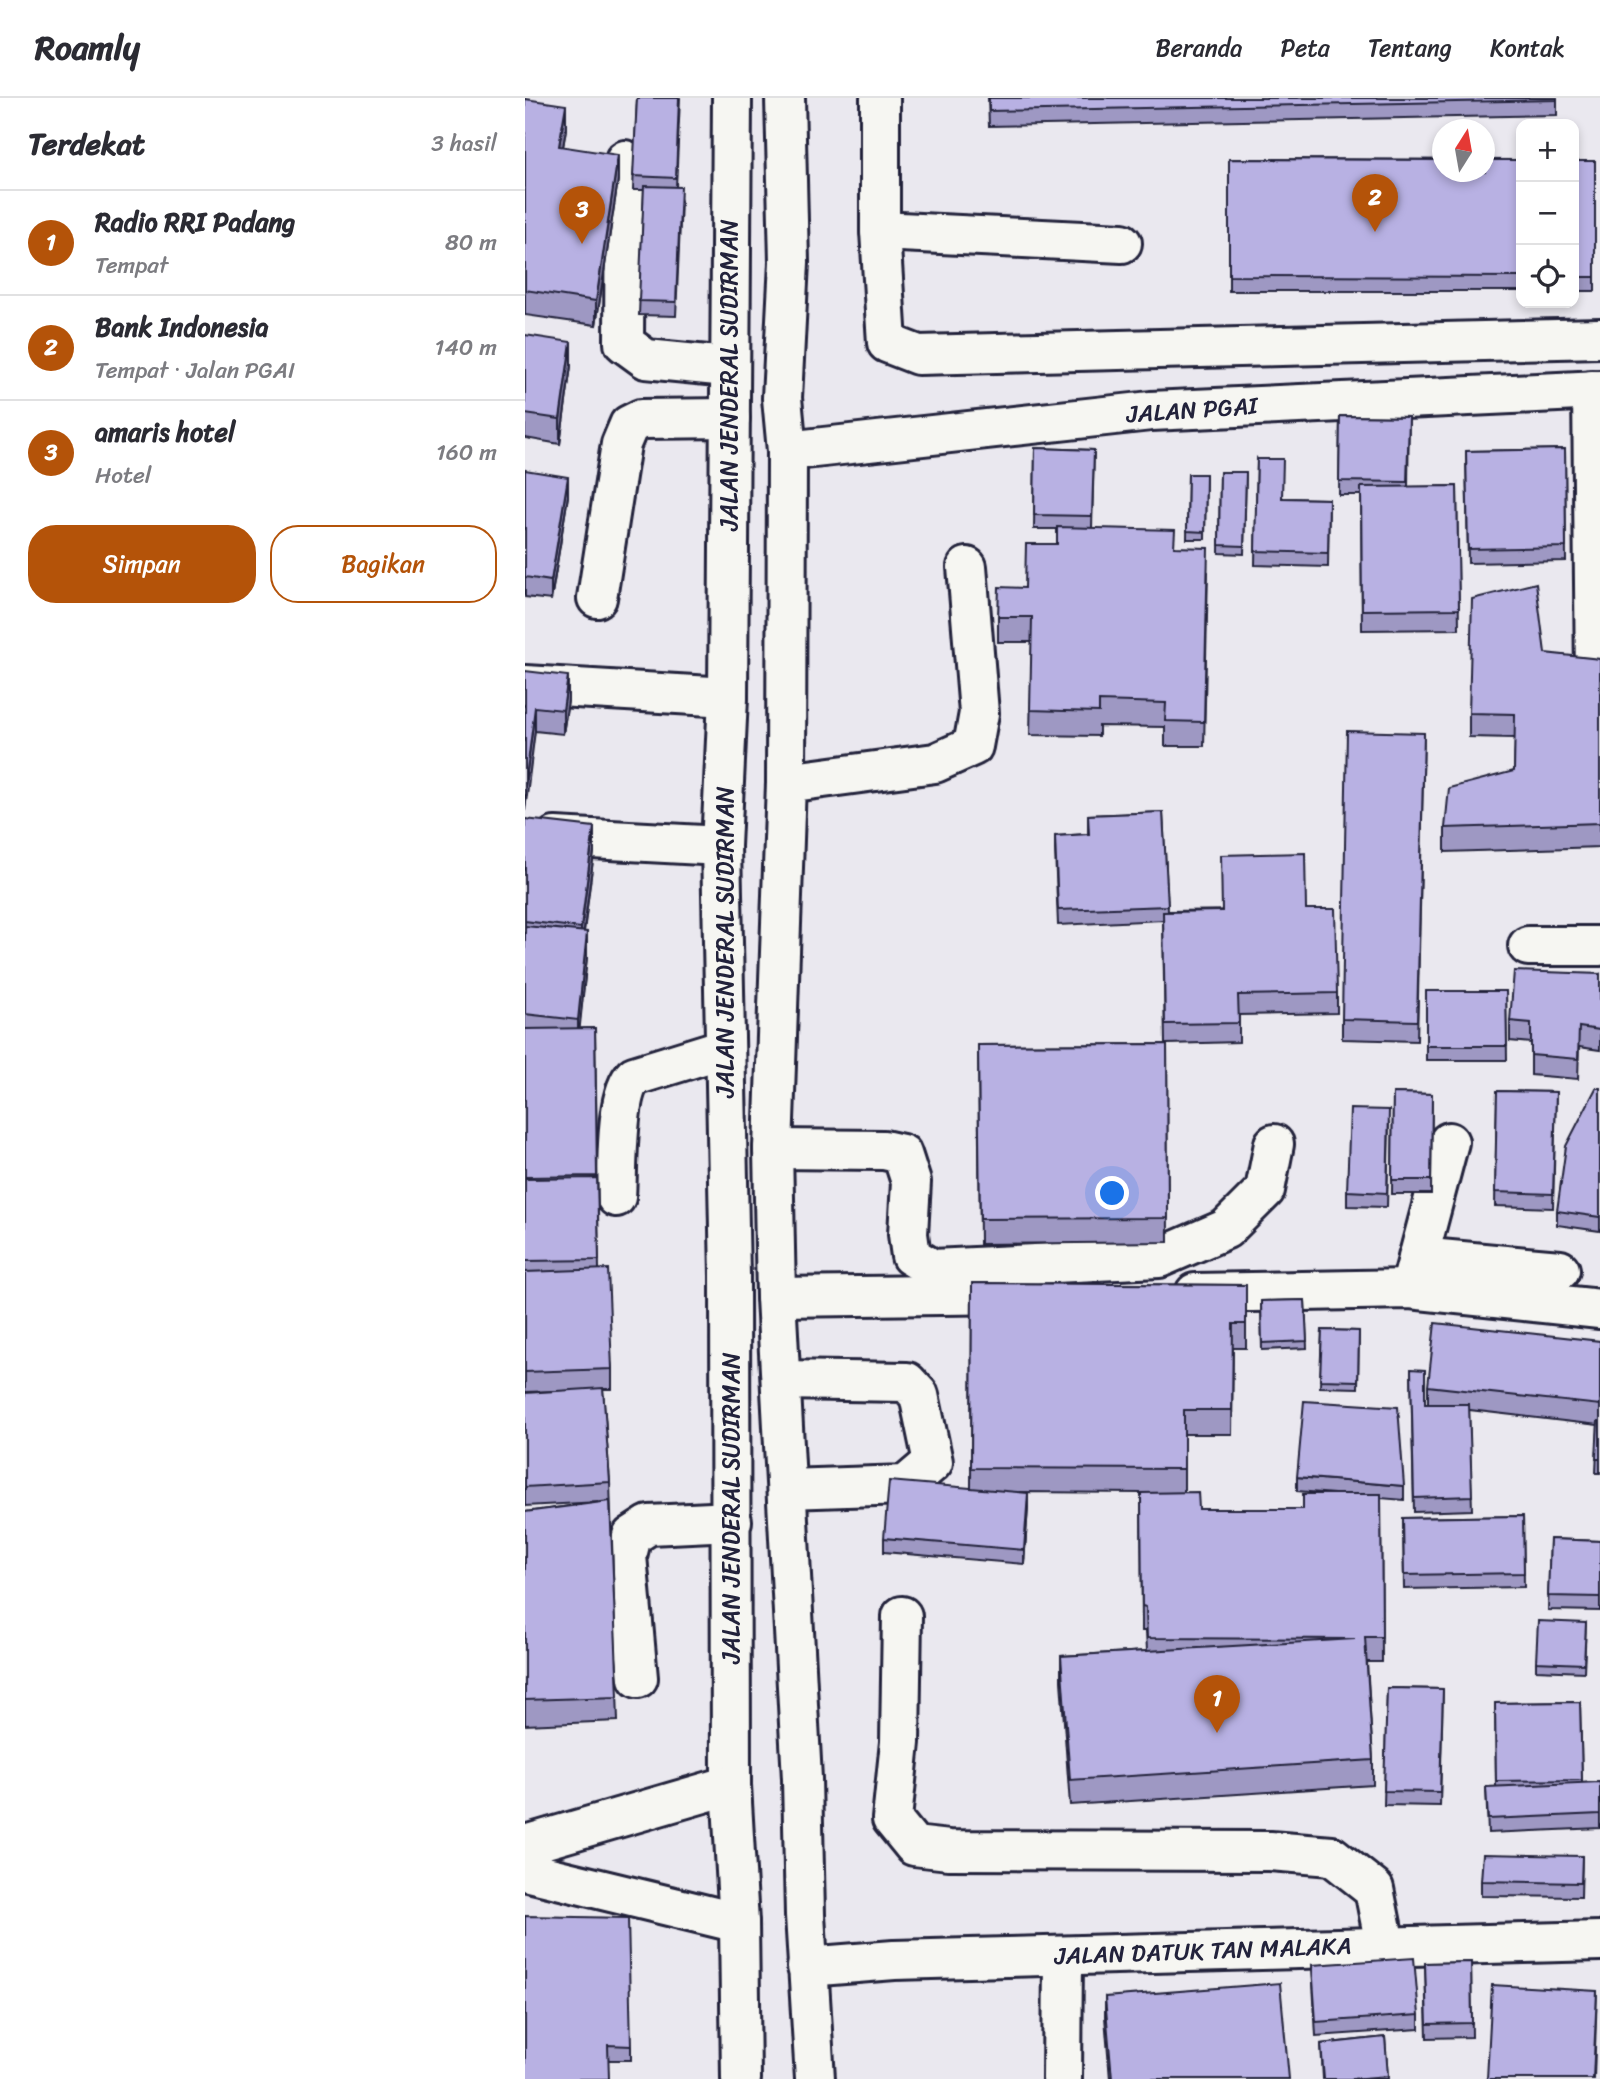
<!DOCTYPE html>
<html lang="id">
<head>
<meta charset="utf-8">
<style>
	:root { --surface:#fff; --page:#f2f2f3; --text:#2b2b33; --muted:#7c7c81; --line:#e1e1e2; --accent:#b45309 }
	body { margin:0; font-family:Sriracha,sans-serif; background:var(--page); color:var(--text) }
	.controls { position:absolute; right:21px; top:21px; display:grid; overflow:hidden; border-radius:14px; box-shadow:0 4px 10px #0003 }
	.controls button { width:63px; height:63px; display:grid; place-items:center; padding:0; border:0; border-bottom:2px solid var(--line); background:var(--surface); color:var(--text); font:35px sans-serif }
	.compass { position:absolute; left:907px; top:21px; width:63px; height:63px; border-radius:50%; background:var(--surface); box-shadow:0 4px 10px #0003; rotate:11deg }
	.you { position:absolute; left:588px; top:1096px; width:24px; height:24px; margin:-18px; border:5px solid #fff; border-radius:50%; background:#1a73e8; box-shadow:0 0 0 10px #1a73e833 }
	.badge { display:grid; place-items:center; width:46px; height:46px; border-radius:50%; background:var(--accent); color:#fff; font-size:23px; font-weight:700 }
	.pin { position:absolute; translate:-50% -58px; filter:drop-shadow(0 2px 4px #0008) }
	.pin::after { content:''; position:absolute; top:37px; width:24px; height:21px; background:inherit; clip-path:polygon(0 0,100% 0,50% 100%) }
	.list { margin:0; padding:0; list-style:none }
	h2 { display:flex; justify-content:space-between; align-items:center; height:91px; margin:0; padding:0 28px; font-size:30px }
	h2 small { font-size:23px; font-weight:400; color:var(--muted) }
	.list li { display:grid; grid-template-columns:46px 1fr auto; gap:21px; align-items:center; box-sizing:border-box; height:105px; padding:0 28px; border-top:2px solid var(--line) }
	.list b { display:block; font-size:26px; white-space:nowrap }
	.list p { margin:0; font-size:23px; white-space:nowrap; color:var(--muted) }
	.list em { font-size:23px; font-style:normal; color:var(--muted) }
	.actions { display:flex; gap:14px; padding:21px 28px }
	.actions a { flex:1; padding:16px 0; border:2px solid var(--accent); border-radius:28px; text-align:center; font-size:24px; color:var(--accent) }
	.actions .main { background:var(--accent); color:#fff }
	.icon { flex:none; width:38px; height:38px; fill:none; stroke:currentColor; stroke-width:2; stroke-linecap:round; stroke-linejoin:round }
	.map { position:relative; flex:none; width:1075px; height:1981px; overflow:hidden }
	header { display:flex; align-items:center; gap:42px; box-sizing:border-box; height:98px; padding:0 35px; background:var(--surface); border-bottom:2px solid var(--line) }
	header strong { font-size:33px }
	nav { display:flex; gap:38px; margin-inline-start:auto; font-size:24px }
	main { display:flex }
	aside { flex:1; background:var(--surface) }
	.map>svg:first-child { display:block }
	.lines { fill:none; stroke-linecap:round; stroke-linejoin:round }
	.minor-casing { stroke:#22223b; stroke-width:44 }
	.major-casing { stroke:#22223b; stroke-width:44 }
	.minor { stroke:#f6f6f2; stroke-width:38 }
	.major { stroke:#f6f6f2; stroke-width:38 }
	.wall { fill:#9e98c3; stroke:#22223b; stroke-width:2 }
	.shaded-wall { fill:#817c9f; stroke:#22223b; stroke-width:2 }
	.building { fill:#b8b1e3; stroke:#22223b; stroke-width:2 }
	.labels { text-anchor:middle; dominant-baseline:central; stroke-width:5; stroke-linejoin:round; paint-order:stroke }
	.street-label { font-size:24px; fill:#22223b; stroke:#f6f6f2 }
</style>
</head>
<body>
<header>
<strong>Roamly</strong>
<nav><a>Beranda</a><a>Peta</a><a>Tentang</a><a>Kontak</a></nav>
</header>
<main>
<aside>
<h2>Terdekat<small>3 hasil</small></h2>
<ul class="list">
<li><span class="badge">1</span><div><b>Radio RRI Padang</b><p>Tempat</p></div><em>80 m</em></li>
<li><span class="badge">2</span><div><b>Bank Indonesia</b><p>Tempat · Jalan PGAI</p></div><em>140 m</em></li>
<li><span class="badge">3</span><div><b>amaris hotel</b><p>Hotel</p></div><em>160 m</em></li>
</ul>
<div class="actions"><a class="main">Simpan</a><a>Bagikan</a></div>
</aside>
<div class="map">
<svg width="1075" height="1981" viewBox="0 0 1075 1981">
	<rect width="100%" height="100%" fill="#eae8ef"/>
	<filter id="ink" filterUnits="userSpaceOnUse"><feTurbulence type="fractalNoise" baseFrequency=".0143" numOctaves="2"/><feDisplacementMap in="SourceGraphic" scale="14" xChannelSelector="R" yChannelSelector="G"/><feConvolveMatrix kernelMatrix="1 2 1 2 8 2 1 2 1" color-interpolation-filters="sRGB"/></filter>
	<g filter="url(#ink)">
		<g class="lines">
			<defs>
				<g id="minor">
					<polyline points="355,0 355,133 362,245 393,257 1075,240"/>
					<polyline points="100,62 99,245 121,261 203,269"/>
					<polyline points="355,133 597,145"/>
					<polyline points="1067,292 1070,582"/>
					<polyline points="262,353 626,313 1075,292"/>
					<polyline points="72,500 96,346 104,327 116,321 205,320"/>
					<polyline points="0,587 203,599"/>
					<polyline points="261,685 410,665 448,648 454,615 442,469"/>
					<polyline points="30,739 196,748"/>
					<polyline points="1003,848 1075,848"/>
					<polyline points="248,1051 359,1052 377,1056 386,1084 383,1136 386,1158 408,1171 634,1160 701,1131 740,1092 749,1046"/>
					<path d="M91,1099c2,-27 -1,-103 18,-121l91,-28"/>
					<polyline points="893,1159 1035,1172"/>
					<polyline points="885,1191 924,1044"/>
					<polyline points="670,1195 885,1191 1075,1211"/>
					<polyline points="251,1199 498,1196"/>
					<polyline points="256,1282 382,1284 394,1297 408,1364 381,1387 262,1391"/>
					<polyline points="377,1518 375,1644 367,1721 389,1748 424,1752 745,1753 807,1758 849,1791 860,1847"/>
					<polyline points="113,1580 102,1458 107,1438 124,1427 207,1423"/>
					<polyline points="282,1869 369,1862 1075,1843"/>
					<polyline points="537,1981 538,1858"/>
				</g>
				<g id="major">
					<polyline points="207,0 203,599 196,748 205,1178 206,1687 214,1825 216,1981"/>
					<polyline points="260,0 264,164 257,300 262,353 261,685 248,1051 251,1199 277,1681 280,1817 290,1981"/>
					<polyline points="0,1747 206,1687"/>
					<polyline points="0,1773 214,1825"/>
				</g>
			</defs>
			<use href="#minor" class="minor-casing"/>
			<use href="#major" class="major-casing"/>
			<use href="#minor" class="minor"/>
			<use href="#major" class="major"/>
		</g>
		<g class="wall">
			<polygon points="112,0 155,0 151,89 156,103 151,218 114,217 119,92 108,92"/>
			<polygon points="463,0 1032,0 1032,17 464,28"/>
			<polygon points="0,1 41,31 38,49 93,82 71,227 0,217"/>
			<polygon points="704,61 996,62 996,193 704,193"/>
			<rect x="1049" y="63" width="21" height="130"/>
			<polygon points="0,237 46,268 35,346 0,340"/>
			<polygon points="815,318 884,319 883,389 932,388 934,531 837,532 836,397 814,397"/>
			<polygon points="510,350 569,352 567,430 650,449 683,474 679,648 640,648 640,629 574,628 574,638 505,637 507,544 473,544 473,519 500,490 532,446 532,431 509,431"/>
			<polygon points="1040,351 1041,463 943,465 941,353"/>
			<polygon points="732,361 758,400 804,401 803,469 730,467"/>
			<polygon points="0,372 43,398 26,502 0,499"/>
			<polygon points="695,374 721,374 719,456 694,455"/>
			<polygon points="663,376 681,376 680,441 662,441"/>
			<polygon points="1075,561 1075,749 920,754 920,730 989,673 990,640 944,639 944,615"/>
			<polygon points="0,573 43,603 38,636 10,633"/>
			<polygon points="899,635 892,943 817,941 817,921"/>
			<polygon points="638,714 643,813 781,811 812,895 812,915 714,917 714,944 642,946 643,1144 455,1146 453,947 640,946 638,822 533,827 530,752 530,738 563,736 563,717"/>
			<polygon points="0,721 69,754 59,834 62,859 54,931 70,930 74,1171 87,1271 87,1291 78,1291 85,1384 93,1623 0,1627 0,1414 74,1404 0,1408 0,1295 31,1293 0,1294"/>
			<polygon points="1075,876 1075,952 1054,949 1053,981 1006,977 1006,945 985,943 985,923"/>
			<polygon points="901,893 981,893 982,962 901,962"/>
			<polygon points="1075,990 1075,1133 1032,1127 1032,1113"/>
			<polygon points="972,993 1031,994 1028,1110 970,1108"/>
			<polygon points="868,995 907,996 906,1096 867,1096"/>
			<polygon points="864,1027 862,1109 822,1108 822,1093"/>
			<polygon points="447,1185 721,1187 721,1250 708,1250 707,1336 659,1336 659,1394 674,1411 778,1411 809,1396 772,1393 772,1379 879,1388 879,1402 856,1400 857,1564 842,1564 848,1662 848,1687 545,1707 536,1583 536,1558 622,1553 621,1533 617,1533 616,1395 495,1394 503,1409 499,1466 359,1454 359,1440 446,1390"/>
			<polygon points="780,1202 782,1250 737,1252 736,1203"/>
			<polygon points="797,1232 834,1233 833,1290 795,1289"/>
			<polygon points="1075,1243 1075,1375 1071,1375 1073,1327 944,1312 947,1412 889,1414 886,1271 900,1306 903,1306 903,1288"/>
			<polygon points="998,1418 999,1489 879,1491 878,1420"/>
			<polygon points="1025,1441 1075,1443 1075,1513 1023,1512"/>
			<polygon points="1061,1525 1059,1574 1011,1572 1011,1564"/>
			<polygon points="862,1590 918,1591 915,1708 859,1707"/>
			<polygon points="1055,1604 1057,1685 1075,1684 1075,1730 963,1735 961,1689 971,1689 970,1605"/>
			<polygon points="1057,1758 1056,1799 956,1798 956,1783"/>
			<polygon points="0,1818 106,1948 106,1962 84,1962"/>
			<polygon points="946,1864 947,1939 902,1940 900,1865"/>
			<polygon points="787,1867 894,1917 894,1931 791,1938"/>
			<polygon points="580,1899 764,1981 585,1981 580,1919"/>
			<polygon points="860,1939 863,1981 798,1981 796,1946"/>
		</g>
		<g class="shaded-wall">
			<polygon points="41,7 41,31 34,73 34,48"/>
			<polygon points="93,57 93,82 71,227 71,203"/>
			<polygon points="46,244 46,268 35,346 35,321"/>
			<polygon points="43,379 43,398 26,502 26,483"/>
			<polygon points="43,578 43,603 38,636 38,612"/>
			<polygon points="10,609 10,633 0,713 0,688"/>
			<polygon points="69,729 69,754 56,855 56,830"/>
			<polygon points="62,834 62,859 53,946 53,922"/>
			<polygon points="503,1395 503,1409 499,1466 499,1452"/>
			<polygon points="1072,1893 1069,1981 1068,1981"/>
		</g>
		<g class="building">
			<polygon points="112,0 154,0 151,80 108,78"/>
			<polygon points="464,0 1032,0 1032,2 464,13"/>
			<polygon points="0,1 41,7 34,48 93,57 71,203 0,192"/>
			<polygon points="704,61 918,62 918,74 960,74 960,62 996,62 996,179 704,178"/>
			<rect x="1049" y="63" width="21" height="116"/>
			<polygon points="119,88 156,89 151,204 114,203"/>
			<polygon points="0,237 46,244 35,321 0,316"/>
			<polygon points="815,318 884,319 882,384 814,383"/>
			<polygon points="510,350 569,352 567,418 509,417"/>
			<polygon points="1040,351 1041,449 943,451 941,353"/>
			<polygon points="732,361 758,361 757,400 804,401 803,455 730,453"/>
			<polygon points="0,372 43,379 26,483 0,479"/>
			<polygon points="695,374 721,374 719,448 694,447"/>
			<polygon points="663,376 681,376 680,434 662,433"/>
			<polygon points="932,388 934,511 837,512 836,389"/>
			<polygon points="532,429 650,432 649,449 683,450 679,624 640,623 641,605 574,603 574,614 505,612 507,519 473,519 474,489 500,490 501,446 532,446"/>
			<polygon points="1011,485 1020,555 1075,561 1075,725 920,730 924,690 989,673 990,616 944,615 947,501"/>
			<polygon points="0,573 43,578 38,612 10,609 0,688"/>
			<polygon points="822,633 899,635 892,923 817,921"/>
			<polygon points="638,714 643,808 533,812 530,738 564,736 563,717"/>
			<polygon points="0,721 69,729 56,830 0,823"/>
			<polygon points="780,755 781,811 810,811 812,895 713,897 714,925 640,926 638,814 697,813 696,757"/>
			<polygon points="0,828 62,834 53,922 0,916"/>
			<polygon points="989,873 1075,876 1075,932 1054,929 1053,961 1006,957 1006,925 985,923"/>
			<polygon points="901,893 981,893 982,948 901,948"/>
			<polygon points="70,930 72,1078 0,1079 0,931"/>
			<polygon points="642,946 643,1120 455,1121 453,947"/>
			<polygon points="1071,990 1075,990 1075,1119 1032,1113 1041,1048"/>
			<polygon points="972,993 1031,994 1028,1096 970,1094"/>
			<polygon points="868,995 907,996 906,1082 867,1082"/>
			<polygon points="825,1011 864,1012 862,1095 822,1093"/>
			<polygon points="72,1080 74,1162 0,1163 0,1081"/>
			<polygon points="83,1171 87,1271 0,1274 0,1174"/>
			<polygon points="447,1185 721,1187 721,1226 708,1226 707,1312 659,1312 659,1371 446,1370"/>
			<polygon points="780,1202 782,1243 737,1245 736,1203"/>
			<polygon points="910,1225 1075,1243 1075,1307 903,1288"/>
			<polygon points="797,1232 834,1233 833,1283 795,1282"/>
			<polygon points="886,1271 900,1272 900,1306 944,1306 947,1398 889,1400"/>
			<polygon points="78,1290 85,1384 0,1389 0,1295"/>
			<polygon points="779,1303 873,1309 879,1388 772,1379"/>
			<polygon points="1073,1323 1075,1323 1075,1361 1071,1361"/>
			<polygon points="364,1383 503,1395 499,1452 359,1440"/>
			<polygon points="673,1394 674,1411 778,1411 778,1396 856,1396 857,1539 840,1539 848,1662 545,1682 536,1558 830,1541 622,1540 621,1509 617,1508 616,1395"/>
			<polygon points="85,1403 93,1599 0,1602 0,1414"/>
			<polygon points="998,1418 999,1475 879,1477 878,1420"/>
			<polygon points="1025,1441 1075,1443 1075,1499 1023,1498"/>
			<polygon points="1013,1523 1061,1525 1059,1566 1011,1564"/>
			<polygon points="862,1590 918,1591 915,1694 859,1693"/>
			<polygon points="1055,1604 1057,1682 971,1683 970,1605"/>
			<polygon points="1075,1684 1075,1716 963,1721 961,1689"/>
			<polygon points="958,1756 1057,1758 1056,1785 956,1783"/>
			<polygon points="0,1818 103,1820 106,1948 83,1947 84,1981 0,1981"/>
			<polygon points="889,1860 894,1917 791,1924 787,1867"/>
			<polygon points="946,1864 947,1925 902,1926 900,1865"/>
			<polygon points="755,1885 764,1981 587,1981 580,1899"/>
			<polygon points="967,1887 1072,1893 1068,1981 962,1981"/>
			<polygon points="860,1939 863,1978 825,1981 799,1981 796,1946"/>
		</g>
	</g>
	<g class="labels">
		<g class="street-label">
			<text transform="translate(204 277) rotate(-90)">JALAN JENDERAL SUDIRMAN</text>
			<text transform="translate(667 312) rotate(-4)">JALAN PGAI</text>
			<text transform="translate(200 844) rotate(-90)">JALAN JENDERAL SUDIRMAN</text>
			<text transform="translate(206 1410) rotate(-90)">JALAN JENDERAL SUDIRMAN</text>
			<text transform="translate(678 1853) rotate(-2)">JALAN DATUK TAN MALAKA</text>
		</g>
	</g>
</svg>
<div class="controls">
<button>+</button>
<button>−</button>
<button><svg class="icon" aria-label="locate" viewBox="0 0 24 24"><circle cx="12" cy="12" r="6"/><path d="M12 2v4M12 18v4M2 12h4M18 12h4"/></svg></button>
</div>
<svg class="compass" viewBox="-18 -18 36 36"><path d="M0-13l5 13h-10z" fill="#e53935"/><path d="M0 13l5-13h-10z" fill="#7c7c81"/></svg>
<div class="you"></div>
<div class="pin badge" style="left:692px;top:1635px">1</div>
<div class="pin badge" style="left:850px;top:134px">2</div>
<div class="pin badge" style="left:57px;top:146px">3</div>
</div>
</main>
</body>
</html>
